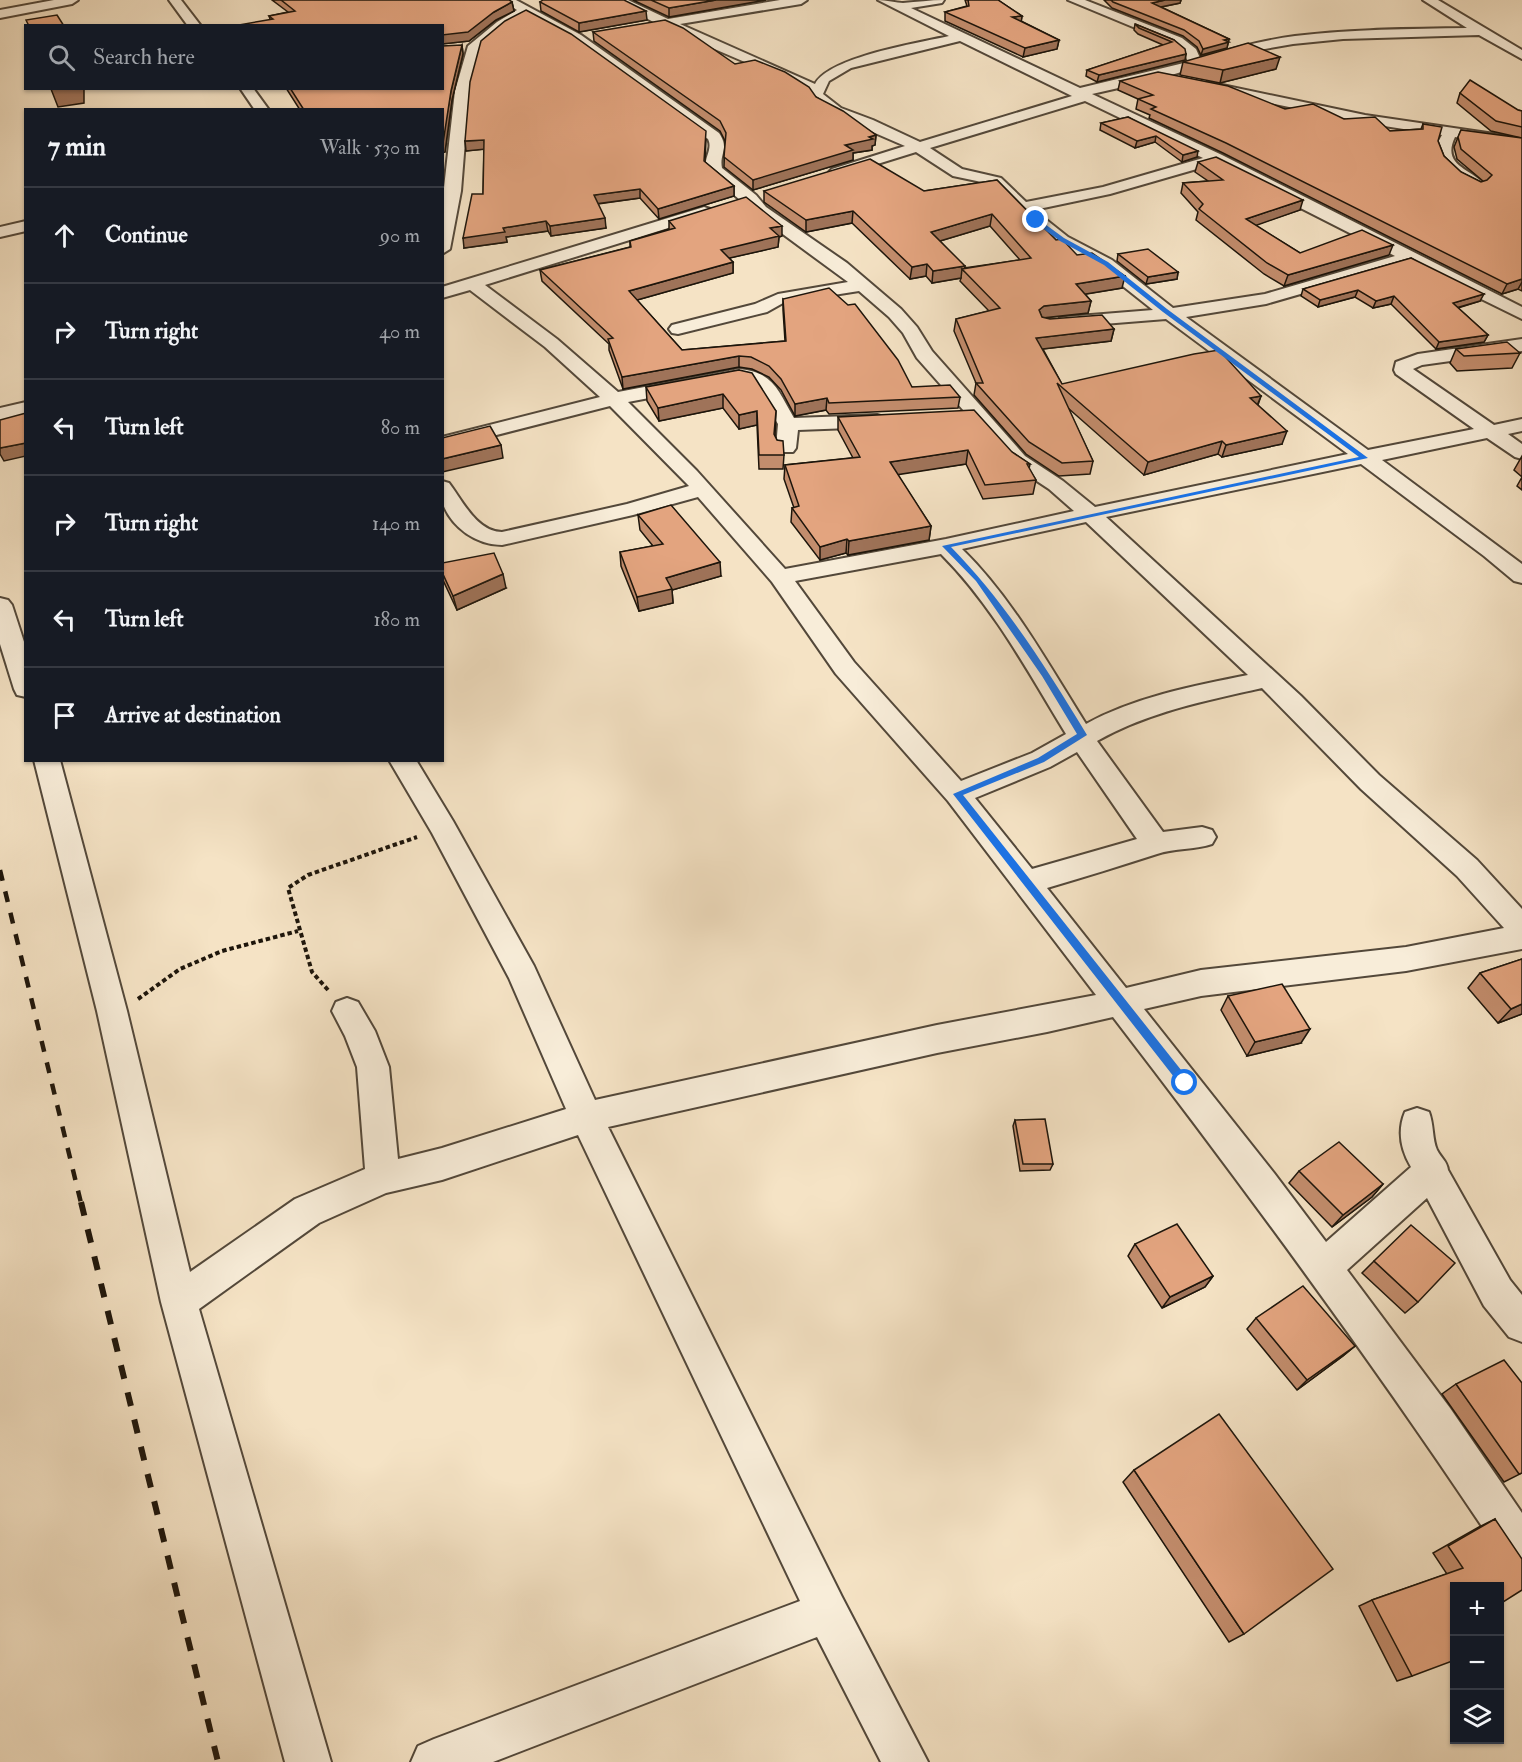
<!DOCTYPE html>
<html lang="en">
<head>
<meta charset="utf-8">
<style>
	:root { --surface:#171b24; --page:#20242c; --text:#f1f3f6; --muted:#9ea1a6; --line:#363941 }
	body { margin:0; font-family:"IM FELL Double Pica",serif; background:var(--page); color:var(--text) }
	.controls { position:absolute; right:18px; bottom:18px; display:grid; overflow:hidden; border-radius:0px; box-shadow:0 2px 4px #0004 }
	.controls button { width:54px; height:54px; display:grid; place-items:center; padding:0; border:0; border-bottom:2px solid var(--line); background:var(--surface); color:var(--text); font:30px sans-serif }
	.stop { position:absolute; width:18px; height:18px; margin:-14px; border:4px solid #1a73e8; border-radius:50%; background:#fff }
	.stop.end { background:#1a73e8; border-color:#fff; box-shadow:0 2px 6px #0008 }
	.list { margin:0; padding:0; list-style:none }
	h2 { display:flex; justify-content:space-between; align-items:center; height:78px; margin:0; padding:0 24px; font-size:26px }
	h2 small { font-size:20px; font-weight:400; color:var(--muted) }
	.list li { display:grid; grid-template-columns:39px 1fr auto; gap:18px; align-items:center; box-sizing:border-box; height:96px; padding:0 24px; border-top:2px solid var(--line) }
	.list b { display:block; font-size:22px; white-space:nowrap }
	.list em { font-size:20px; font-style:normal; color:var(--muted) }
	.icon { flex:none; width:33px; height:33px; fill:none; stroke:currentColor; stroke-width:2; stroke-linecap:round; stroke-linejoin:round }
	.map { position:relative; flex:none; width:1522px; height:1762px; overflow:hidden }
	.search { position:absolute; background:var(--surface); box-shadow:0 2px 4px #0004; left:24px; top:24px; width:420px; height:66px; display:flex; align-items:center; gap:15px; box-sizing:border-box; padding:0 21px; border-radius:0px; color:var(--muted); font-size:22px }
	.panel { position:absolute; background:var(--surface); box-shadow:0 2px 4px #0004; left:24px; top:108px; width:420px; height:654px; border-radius:0px }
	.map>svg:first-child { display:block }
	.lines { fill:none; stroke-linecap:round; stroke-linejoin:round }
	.minor-casing { stroke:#53483a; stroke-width:4 }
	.path { stroke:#1d150b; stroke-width:4; stroke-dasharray:4.5 3; stroke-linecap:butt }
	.minor { fill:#f8edd9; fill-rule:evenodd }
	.rail-far1 { stroke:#1d150b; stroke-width:4.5; stroke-dasharray:11 11; stroke-linecap:butt }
	.rail { stroke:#1d150b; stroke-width:6; stroke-dasharray:14 14; stroke-linecap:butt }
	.wall { fill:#c38d6d; stroke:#1d150b; stroke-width:1.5; fill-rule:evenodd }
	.shaded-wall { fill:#9f7359; stroke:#1d150b; stroke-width:1.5 }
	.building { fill:#e3a47f; stroke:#1d150b; stroke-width:1.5 }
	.route { fill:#1a73e8 }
</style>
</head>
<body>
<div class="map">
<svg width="1522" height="1762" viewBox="0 0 1522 1762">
	<rect width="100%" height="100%" fill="#f5e3c5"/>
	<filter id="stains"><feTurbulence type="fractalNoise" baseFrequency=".00333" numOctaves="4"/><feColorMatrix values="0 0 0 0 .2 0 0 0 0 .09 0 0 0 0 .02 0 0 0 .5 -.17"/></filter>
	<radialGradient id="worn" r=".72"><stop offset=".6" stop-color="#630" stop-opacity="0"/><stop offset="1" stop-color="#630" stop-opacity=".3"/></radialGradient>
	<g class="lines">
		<defs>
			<g id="minor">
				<polygon points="54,0 78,0 72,4 0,18 0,10"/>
				<polygon points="169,0 181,0 201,26 188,26"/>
				<path d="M501,0h15l65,35 138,98c11,16 0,20 3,35l34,27 10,12 81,56 54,46 16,18 15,24 93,105 38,25 32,26 253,-53 -182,-135 -100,8 -6,-1 -3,-4 3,-4 6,-1 87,-7 -53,-42 -44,-25 -26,-20 -39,-39 -38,-8 -37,-24 -74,23h-10l-3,-3 3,-3 73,-23 -74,-32 -14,-9 -10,-14 -13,-8 -133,-57 -49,-26h16l40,19 112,-19h27l-6,4 -121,20 135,60c14,-27 103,-41 134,-48l-71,-36c8,0 19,3 25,3 14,-1 27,-3 41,-3l-2,3 -31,5 169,80 108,-26 -3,-8 -11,-10 -106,-44h17l97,38 14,11 4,9c31,-9 63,-18 95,-22 57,-7 115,-7 172,-8l-44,-28h15l84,50v9l-43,-24 -136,4 -50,5 -45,8 -90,27 -66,15 130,61 300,152v12l-114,-56 -142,41 -80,13 182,133 106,-21 -78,-55 -2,-4 2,-8 22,-8 104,-15v12l-100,14 -9,4 81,56 28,-6v12l-14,3 14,10v15l-7,-2 -28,-19 -105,22 140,104v19l-8,-2 -30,-25 -123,-92 -255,53 195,179 78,79 98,85 45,49v40l-116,22 -205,25 -57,13 130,164 52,69 85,-75c-10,-17 -14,-36 -6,-55l12,-4 12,4c5,13 3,27 8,38 4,8 10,11 11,20l62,110 12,15v47l-13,-5 -25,-31 -57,-108 -80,72 103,138 72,105v57l-15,-6c-124,-188 -257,-369 -394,-547l-66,15 -110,21 -329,74 234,470 86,165h-47l-64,-125 -324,125h-82l7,-16 16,-7 366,-138 -222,-466 -136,45 -56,13 -67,30 -120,86 132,453h-46l-124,-460 -64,-291 -63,-251h26l67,251 63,261 105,-73 70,-30 -8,-102 -12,-31 -13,-25 4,-9 11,-4 11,4 17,29 14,36 9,92 44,-11 124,-39 -57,-131 -77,-145 -43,-73h27l37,61 81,145 61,134 342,-75 159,-30 -148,-194 -112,-127 -64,-92 -74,-85 -65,18 -131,30c-25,0 -50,-17 -59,-41 -2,-6 -1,-16 -1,-23l7,2c13,17 28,49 53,49l125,-28 62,-18 -79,-80 -168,43v-12l158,-40 -55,-50 -75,-57 -28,8v-11l262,-80 6,2 2,3 -2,3 -225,70 72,54 61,53 121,-23c35,3 39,22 55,49l83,-3 7,2 3,4 -3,4 -7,2 -79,3 -2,18 -3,4h-14l-3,-4 2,-24 -25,-40 -14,-3 -111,21 69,69 88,98 161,-30 128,-28 -25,-22 -38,-25 -94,-106 -14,-25 -14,-16 -30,-26 -76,12 -16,9 -89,22 -6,-1 -3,-4 3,-4 83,-21 23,-10 70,-12 -94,-69c-9,-11 -46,-37 -48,-46 -2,-10 7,-18 2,-28l-135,-98 -47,-26 -21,13 -25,20 -11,43 -8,100 -11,58 -8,5v-49l13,-114 13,-45 29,-24 20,-12zM960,41l112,55 -152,46 -47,-22 -32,-12 -18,-14 6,-13 22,-13zM1085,101l118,57 -100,29 -77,15 -25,-24 -39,-9 -32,-21zM1214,164l181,92 -130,38 -92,14 -61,-48 -44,-23 -34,-27 76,-16zM1086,522l162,153c-55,11 -113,22 -162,49 -38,-60 -73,-125 -124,-175zM941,554c52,52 87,118 125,180l-34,19 -71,28 -107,-119 -59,-81zM1262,688l99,101 96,87 47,52 -98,19 -205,23 -75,18 -79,-100c37,-11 73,-22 110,-34 18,-6 37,-4 55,-10l4,-7 -4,-7 -10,-3 -39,5 -66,-91c51,-29 108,-40 165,-53zM1077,752l60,87 -105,30 -57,-71 75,-31z"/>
				<path d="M1208,82l157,33 157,23v8l-67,-9c-14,29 16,31 30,48l-3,3 -5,2c-15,-4 -37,-21 -41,-36 -1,-7 3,-14 6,-19l-77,-12 -162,-34 -2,-3z"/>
				<polygon points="240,88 253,88 269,110 255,110"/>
				<polygon points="26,221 26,231 0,237 0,227"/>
				<polygon points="26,402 26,414 0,420 0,408"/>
				<polygon points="0,598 8,600 12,605 26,648 26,697 17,695 14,689 0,644"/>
			</g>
		</defs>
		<use href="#minor" class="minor-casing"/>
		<g class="path">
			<polyline points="328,990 312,972 288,888 308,875 417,837"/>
			<polyline points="138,999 180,969 222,951 298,931"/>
		</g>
		<use href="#minor" class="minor"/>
		<polyline class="rail-far1" points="0,870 81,1203"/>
		<polyline class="rail" points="81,1202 218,1762"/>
	</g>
	<g class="wall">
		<polygon points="272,0 509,0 512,2 514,11 496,20 469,41 442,44 442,26 270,19 269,16 288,12"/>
		<polygon points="633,0 766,0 669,17"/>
		<polygon points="965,0 998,0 1022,16 1021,21 1059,40 1057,49 1023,57 945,21 945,12 967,6"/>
		<polygon points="1104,0 1181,0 1180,3 1161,7 1229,39 1227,48 1201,55 1197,47 1183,36 1112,8"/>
		<polygon points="540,2 647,20 579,32 541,11"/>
		<polygon points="1135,24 1174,40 1186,54 1185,60 1097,82 1086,76 1087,70 1163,45 1138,34 1134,30"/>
		<polygon points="593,32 735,64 816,97 876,135 875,145 872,146 872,150 853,153 853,160 753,190 724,167 725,141 720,131 594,41"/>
		<polygon points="462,45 463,54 452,100 445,152 442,153 442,110 300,110 286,88 442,88"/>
		<polygon points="1183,62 1276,69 1220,83 1180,75"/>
		<polygon points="1120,81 1344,119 1390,131 1421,129 1423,124 1438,141 1444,156 1461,172 1481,182 1483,181 1457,159 1454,147 1461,130 1522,138 1522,291 1518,289 1502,294 1223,153 1149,118 1150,115 1136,109 1138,99 1118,90"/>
		<polygon points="1460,93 1518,110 1522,111 1522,138 1491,131 1457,103"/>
		<polygon points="1128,117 1197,157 1182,162 1155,142 1135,148 1100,130 1101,123"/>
		<polygon points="706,140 705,162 734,186 734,196 659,219 640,198 598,204 606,228 551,236 548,231 506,237 507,242 464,248 483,194 484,149 466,151 465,141"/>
		<polygon points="1198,162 1300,210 1255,225 1300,253 1389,255 1284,286 1264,274 1196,220 1198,212 1181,193 1183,183 1208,181 1195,172"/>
		<path d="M997,180l59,60 66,48 -37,6 6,7 -3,12 -44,5 70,11 -3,12 -68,8 19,35 199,12 -3,9 24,39 -60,13 -4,-3 -74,21 -76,-67 25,53 -3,13 -31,2 -33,-22 -52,-59 2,-12 -22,-52 2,-12 33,-8 -29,-30 1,-3 -29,5 -6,-7 -16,3 -58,-56 -46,9 -42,-30v-11h160zM990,226l30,34 -56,8 -24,-27z"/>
		<polygon points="669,221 782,236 779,237 778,247 729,258 733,262 733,273 637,300 682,350 785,341 783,310 783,299 912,387 960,397 958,408 829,414 826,410 795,416 781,390 769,377 752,369 739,367 623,389 609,350 609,344 542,281 540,270 630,247 630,241 669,229"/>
		<polygon points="1118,254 1178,272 1177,279 1146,284 1117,261"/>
		<polygon points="1411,258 1480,301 1458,308 1488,335 1484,342 1436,349 1391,304 1373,308 1355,297 1318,307 1301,296 1303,289"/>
		<polygon points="1456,349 1520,353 1512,368 1457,371 1450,363"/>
		<polygon points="739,370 776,411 775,436 784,455 783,469 759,469 757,425 739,429 723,408 659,421 647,401 646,387"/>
		<polygon points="838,417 1012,452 1030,464 1029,469 1036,480 1033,494 983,499 966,464 897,474 931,526 929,540 848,555 846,553 820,560 791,522 792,508 794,508 784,479 785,465 853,458 838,430"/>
		<polygon points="1522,456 1522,490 1517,486 1522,477 1514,470"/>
		<polygon points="638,515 721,576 672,590 673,603 639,611 621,566 620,552 653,546 640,530"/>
		<polygon points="442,563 506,588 457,610 442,578"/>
		<polygon points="1522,959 1522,1014 1498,1023 1468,988 1480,973"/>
		<polygon points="1228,996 1301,1043 1247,1056 1221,1010"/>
		<polygon points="1015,1120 1053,1164 1050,1170 1020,1171 1013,1126"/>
		<polygon points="1299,1171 1383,1184 1372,1197 1332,1227 1289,1183"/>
		<polygon points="1135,1244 1213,1276 1205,1287 1162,1308 1128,1256"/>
		<polygon points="1374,1261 1418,1302 1405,1313 1362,1273"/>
		<polygon points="1256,1318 1355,1346 1343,1356 1297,1390 1247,1329"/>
		<polygon points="1456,1384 1522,1473 1504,1482 1442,1394"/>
		<polygon points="1134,1470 1244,1634 1229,1642 1123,1482"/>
		<polygon points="1495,1519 1500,1587 1412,1676 1397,1681 1359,1606 1372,1600 1447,1574 1433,1553 1479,1527"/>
	</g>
	<g class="shaded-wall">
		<polygon points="716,0 766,0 669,17 669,8"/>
		<polygon points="1165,0 1181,0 1180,3 1151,9 1152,3"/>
		<polygon points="512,2 514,11 496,20 469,41 442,44 442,35 494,12"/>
		<polygon points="646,11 647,20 579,32 579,23"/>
		<polygon points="1022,16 1021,24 1012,17"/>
		<polygon points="1229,39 1227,48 1201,55 1203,49 1224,40"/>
		<polygon points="1059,40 1057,49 1023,57 1025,48"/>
		<polygon points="462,45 463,54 452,100 445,152 442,153 442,143 451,91"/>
		<polygon points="1186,54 1185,60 1097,82 1099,75"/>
		<polygon points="1280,57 1276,69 1220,83 1223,70"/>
		<polygon points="84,88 84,103 58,107 51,89"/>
		<polygon points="876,135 875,145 872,146 872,150 853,153 853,160 753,190 753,180 869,137"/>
		<polygon points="1156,136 1155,142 1135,148 1137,141"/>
		<polygon points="484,140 486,149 466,151 465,141"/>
		<polygon points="1198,151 1197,157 1182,162 1183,155"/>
		<polygon points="734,186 734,196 659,219 658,209"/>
		<polygon points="640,189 640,198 595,204 594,195"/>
		<polygon points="1303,200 1300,210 1243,230 1246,219"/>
		<polygon points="853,211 852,223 806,232 806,220"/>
		<polygon points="992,214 990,226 930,244 931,232"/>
		<polygon points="605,218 606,228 551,236 550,226"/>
		<polygon points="546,221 548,231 506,237 507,242 464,248 463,238 503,228"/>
		<polygon points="782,226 782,236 779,237 778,247 721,260 721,250 770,228"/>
		<polygon points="1393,245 1389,255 1284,286 1288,275"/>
		<polygon points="733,262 733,273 630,302 629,291"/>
		<polygon points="927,264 926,276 910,279 912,267"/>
		<polygon points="965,266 964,271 962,269 961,278 932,283 933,271"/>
		<polygon points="1178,272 1177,279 1146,284 1148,277"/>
		<polygon points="1125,276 1122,288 1074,296 1076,284"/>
		<polygon points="1522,279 1522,282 1518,289 1502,294 1507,284"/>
		<polygon points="1358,290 1355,297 1318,307 1320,300"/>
		<polygon points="1484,294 1480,301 1449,310 1453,303"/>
		<polygon points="1394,296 1391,304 1373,308 1376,301"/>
		<polygon points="1091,301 1088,313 1042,318 1039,310 1044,306"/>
		<polygon points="1114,329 1111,341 1034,350 1036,338"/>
		<polygon points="1488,335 1484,342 1436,349 1439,342"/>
		<polygon points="739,356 739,367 623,389 622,377"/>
		<polygon points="723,394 723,408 659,421 658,408"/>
		<polygon points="1261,396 1256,408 1250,398"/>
		<polygon points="827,398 826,410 795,416 795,404"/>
		<polygon points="757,411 757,425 739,429 739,415"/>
		<polygon points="1287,431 1282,444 1222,457 1226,445"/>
		<polygon points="1222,441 1218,454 1144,475 1148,462"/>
		<polygon points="26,443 26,456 4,461 0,454 0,448"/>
		<polygon points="501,445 503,458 442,472 442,459"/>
		<polygon points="968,450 966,464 889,476 890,462"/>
		<polygon points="931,526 929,540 848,555 849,541"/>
		<polygon points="847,539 846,553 820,560 820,547"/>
		<polygon points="720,562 721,576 672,590 673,603 639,611 637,597 666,578"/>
		<polygon points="503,574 506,588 457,610 453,596"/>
		<polygon points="1522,1004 1522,1014 1498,1023 1511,1009"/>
		<polygon points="1310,1029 1301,1043 1247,1056 1255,1042"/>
		<polygon points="1383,1184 1372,1197 1332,1227 1343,1215"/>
		<polygon points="1213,1276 1205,1287 1162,1308 1170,1297"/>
		<polygon points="1355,1346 1343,1356 1297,1390 1307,1380"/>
	</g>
	<g class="building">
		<polygon points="281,0 509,0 512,2 494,12 468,32 442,35 442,26 239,25 273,19 269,16 295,11"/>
		<polygon points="543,0 624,0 646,11 579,23 540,2"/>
		<polygon points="651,0 716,0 669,8"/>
		<polygon points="968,0 998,0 1022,16 1012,17 1059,40 1025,48 945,12 969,6"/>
		<polygon points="1111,0 1165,0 1152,3 1229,39 1224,40 1229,42 1203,49 1199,41 1184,30 1113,2"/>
		<polygon points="526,10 571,34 706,131 704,161 734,186 658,209 640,189 594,195 605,218 550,226 546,221 503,228 505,232 463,238 472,194 483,194 484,140 465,141 470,82 481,41 505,21"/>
		<polygon points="57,15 64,26 29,26 26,20"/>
		<polygon points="665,20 683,28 735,64 755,60 785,72 809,87 816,97 843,111 876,135 869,137 873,139 845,145 853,150 753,180 724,157 726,133 720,121 593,32"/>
		<polygon points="1135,24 1174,40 1185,49 1186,54 1099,75 1087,70 1172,42 1139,28"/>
		<polygon points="1248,43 1280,57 1223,70 1183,62"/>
		<polygon points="462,45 451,91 443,143 442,110 304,110 290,88 442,88 442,46"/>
		<polygon points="1158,72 1228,86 1285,109 1313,104 1344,119 1375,117 1390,131 1423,129 1423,124 1442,127 1438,141 1444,156 1461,172 1481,182 1487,180 1492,175 1461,149 1458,137 1461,130 1522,138 1522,279 1507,284 1226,143 1151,109 1156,107 1138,99 1153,95 1120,81"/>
		<polygon points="1470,80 1518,110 1522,111 1522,127 1496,121 1460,93"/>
		<polygon points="1128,117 1198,151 1183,155 1156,136 1137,141 1101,123"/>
		<polygon points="1216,157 1303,200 1246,219 1300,253 1362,230 1393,245 1288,275 1267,263 1199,209 1203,204 1183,183 1223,180 1198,162"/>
		<polygon points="870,159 924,191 997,180 1056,240 1062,239 1077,255 1092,253 1125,276 1076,284 1091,301 1044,306 1039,310 1042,317 1050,319 1102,315 1114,329 1036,338 1062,384 1194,354 1219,350 1261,396 1250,398 1287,431 1226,445 1222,441 1148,462 1057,383 1093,461 1062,463 1029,442 976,383 983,383 956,319 1000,308 962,269 1031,258 992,214 931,232 965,266 933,271 927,264 912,267 853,211 806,220 764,191"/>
		<polygon points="746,197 782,226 770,228 779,236 721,250 733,262 629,291 682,350 786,341 783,299 829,288 848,305 855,304 898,360 912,387 950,385 960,397 829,403 827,398 795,404 781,379 769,366 751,357 739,356 622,377 608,339 613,338 540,270 631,247 630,241 675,228 669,221"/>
		<polygon points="1148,249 1178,272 1148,277 1118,254"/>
		<polygon points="1411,258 1484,294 1453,303 1488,335 1439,342 1394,296 1376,301 1358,290 1320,300 1303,289"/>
		<polygon points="1507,342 1520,353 1464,356 1456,349"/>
		<polygon points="739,370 752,373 776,411 774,434 777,440 783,441 784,455 759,455 757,411 739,415 723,394 658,408 646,387"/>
		<polygon points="974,410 1012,452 1030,464 1027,464 1036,480 985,485 968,450 890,462 931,526 849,541 847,539 820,547 792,508 799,506 785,465 860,457 838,417"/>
		<polygon points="26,413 26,443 0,448 0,420"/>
		<polygon points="490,426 501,445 442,459 442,438"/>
		<polygon points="671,505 720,562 666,578 672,589 637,597 620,552 663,544 638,515"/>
		<polygon points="494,553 503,574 453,596 442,572 442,563"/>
		<polygon points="1522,959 1522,1004 1511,1009 1480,973"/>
		<polygon points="1282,984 1310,1029 1255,1042 1228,996"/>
		<polygon points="1045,1119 1053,1164 1023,1164 1015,1120"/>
		<polygon points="1339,1142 1383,1184 1343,1215 1299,1171"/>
		<polygon points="1177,1224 1213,1276 1170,1297 1135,1244"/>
		<polygon points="1411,1225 1455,1263 1418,1302 1374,1261"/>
		<polygon points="1303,1286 1355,1346 1307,1380 1256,1318"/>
		<polygon points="1504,1360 1522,1383 1522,1473 1519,1474 1456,1384"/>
		<polygon points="1219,1414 1333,1569 1244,1634 1134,1470"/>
		<polygon points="1495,1519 1522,1559 1522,1590 1500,1604 1500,1587 1455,1587 1455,1660 1412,1676 1372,1600 1463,1568 1448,1546"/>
	</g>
	<path class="route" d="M1034,219h4l26,19 44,24 59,47 201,149 -417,89c54,55 96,122 136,188l-43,27 -81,33 226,285v6l-4,2 -4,-2 -228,-292 85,-36 39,-24 -35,-58 -66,-95 -34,-35 417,-89 -196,-145 -59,-47 -44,-24 -26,-19z"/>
	<rect width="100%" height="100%" filter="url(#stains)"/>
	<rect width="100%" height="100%" fill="url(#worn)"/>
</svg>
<div class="controls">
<button>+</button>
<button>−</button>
<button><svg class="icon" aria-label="layers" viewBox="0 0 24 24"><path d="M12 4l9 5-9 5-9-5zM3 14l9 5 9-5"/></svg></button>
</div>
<div class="stop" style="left:1185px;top:1083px"></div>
<div class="stop end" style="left:1036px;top:220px"></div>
<div class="search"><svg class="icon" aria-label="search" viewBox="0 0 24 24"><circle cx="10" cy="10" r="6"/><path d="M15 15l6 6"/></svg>Search here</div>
<section class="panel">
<h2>7 min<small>Walk · 530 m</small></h2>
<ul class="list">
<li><svg class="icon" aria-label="ahead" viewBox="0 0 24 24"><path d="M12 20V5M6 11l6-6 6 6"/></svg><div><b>Continue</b></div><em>90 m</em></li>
<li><svg class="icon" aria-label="right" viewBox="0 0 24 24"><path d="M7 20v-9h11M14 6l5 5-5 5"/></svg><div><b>Turn right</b></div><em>40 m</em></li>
<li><svg class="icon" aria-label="left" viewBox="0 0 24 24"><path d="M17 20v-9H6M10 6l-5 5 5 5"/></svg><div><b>Turn left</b></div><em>80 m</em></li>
<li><svg class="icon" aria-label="right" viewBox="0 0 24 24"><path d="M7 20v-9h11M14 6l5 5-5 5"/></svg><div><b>Turn right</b></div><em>140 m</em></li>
<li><svg class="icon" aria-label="left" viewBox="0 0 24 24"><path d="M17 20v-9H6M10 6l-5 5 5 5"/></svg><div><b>Turn left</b></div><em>180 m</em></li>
<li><svg class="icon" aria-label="arrive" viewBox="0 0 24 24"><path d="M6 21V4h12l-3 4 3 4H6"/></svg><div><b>Arrive at destination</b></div></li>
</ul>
</section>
</div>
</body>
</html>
